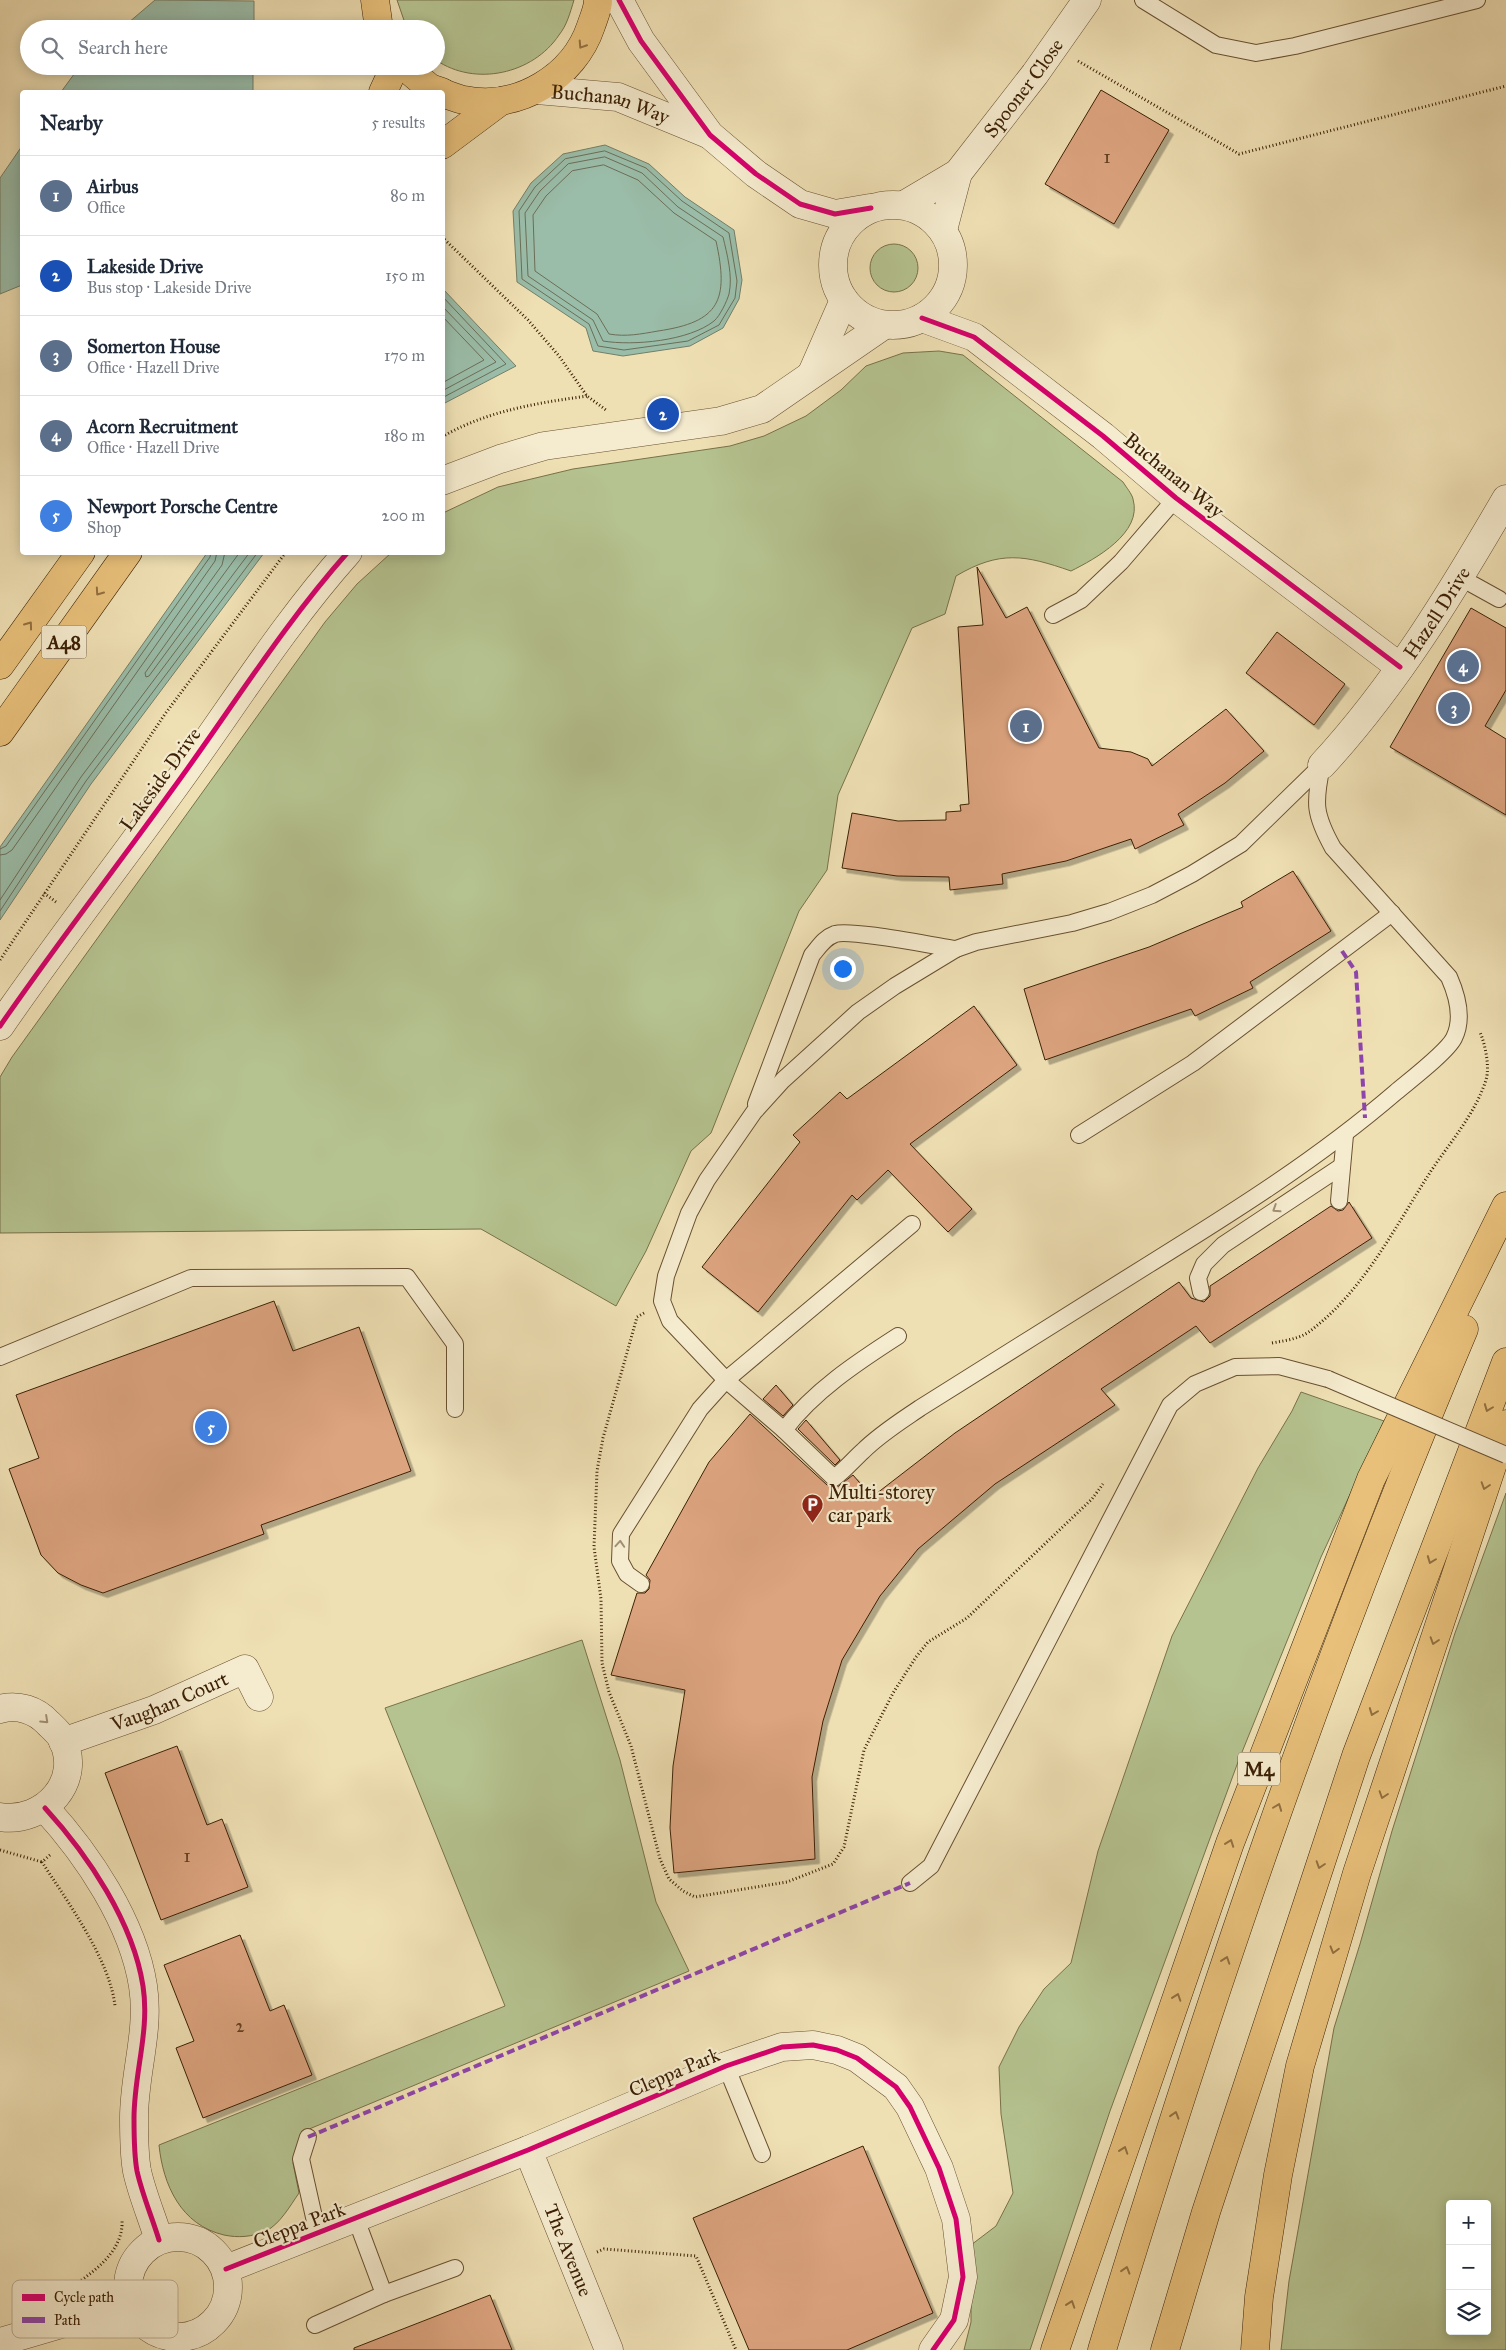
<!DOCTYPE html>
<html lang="en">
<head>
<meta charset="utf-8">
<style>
	:root { --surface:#fff; --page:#f6f6f7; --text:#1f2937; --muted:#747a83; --line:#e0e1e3; --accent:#111827 }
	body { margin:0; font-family:"IM FELL Great Primer",serif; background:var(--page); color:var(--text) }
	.controls { position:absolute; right:15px; bottom:15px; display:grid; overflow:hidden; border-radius:5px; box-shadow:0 2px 12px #0003 }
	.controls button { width:45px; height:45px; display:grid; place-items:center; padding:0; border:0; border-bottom:1px solid var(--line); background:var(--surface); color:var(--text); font:25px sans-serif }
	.you { position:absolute; left:842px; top:968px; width:18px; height:18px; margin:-12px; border:4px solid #fff; border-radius:50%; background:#1a73e8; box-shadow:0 0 0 8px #1a73e833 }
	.badge { display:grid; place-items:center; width:32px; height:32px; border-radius:50%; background:var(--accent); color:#fff; font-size:16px; font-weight:700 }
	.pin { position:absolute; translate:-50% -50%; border:2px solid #fff; box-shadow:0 1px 5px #0006 }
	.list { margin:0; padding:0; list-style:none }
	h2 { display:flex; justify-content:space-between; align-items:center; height:65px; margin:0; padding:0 20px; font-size:21px }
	h2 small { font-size:16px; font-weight:400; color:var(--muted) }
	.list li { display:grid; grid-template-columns:32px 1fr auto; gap:15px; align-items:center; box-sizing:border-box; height:80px; padding:0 20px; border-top:1px solid var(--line) }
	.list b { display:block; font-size:19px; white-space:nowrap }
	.list p { margin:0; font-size:16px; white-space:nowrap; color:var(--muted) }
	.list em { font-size:16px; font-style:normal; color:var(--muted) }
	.icon { flex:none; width:28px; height:28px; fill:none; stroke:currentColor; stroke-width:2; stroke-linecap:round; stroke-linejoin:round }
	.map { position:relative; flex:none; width:1506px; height:2350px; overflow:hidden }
	.search { position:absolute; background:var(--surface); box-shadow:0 2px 12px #0003; left:20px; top:20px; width:425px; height:55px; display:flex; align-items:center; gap:12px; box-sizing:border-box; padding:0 18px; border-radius:28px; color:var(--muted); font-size:19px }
	.panel { position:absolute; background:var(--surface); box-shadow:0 2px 12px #0003; left:20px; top:90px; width:425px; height:465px; border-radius:5px }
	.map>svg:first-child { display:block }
	.green { fill:#b5c390; stroke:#78724a; fill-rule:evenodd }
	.water { fill:#9abda9; stroke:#747e67 }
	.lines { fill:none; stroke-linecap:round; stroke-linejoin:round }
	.shore { stroke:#6b6e57; stroke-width:1 }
	.building { fill:#dca47f; stroke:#3c2005; filter:url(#shadow) }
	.service-casing { stroke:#695031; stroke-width:18 }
	.minor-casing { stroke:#695031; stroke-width:29 }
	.primary-casing { stroke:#3c2005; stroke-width:29 }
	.motorway-casing { stroke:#3c2005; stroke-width:29 }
	.path { stroke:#3c2005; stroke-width:3; stroke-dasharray:1 2.5; stroke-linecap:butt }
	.service { stroke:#f5ebce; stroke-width:16 }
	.minor { stroke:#f5ebce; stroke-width:28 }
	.primary { stroke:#e8c07a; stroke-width:28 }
	.motorway { stroke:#e8c07a; stroke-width:28 }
	.service-bridge-casing { stroke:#695031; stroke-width:18; stroke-linecap:butt }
	.service-bridge { stroke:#f5ebce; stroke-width:16 }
	.quiet { stroke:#8e44ad; stroke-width:4; stroke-dasharray:8 4; stroke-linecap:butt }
	.cycleway-casing { stroke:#f5ebce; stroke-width:8 }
	.cycleway { stroke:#d6006c; stroke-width:5 }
	.oneway { stroke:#927040 }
	.oneway2 { stroke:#a29074 }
	.labels { text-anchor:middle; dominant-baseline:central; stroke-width:4.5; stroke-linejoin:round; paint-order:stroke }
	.number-label { font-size:18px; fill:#644124 }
	.shield { fill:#f5ebce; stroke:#745d41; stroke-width:1 }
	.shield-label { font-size:19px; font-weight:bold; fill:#3c2005 }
	.street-label { font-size:20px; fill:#3c2005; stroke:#f5ebce }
	.poi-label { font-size:20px; fill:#3c2005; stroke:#f5ebce; text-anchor:start }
	.key { fill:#f5ebce; stroke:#beae92; stroke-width:1 }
	.key-label { font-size:14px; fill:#3c2005 }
</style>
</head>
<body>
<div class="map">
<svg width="1506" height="2350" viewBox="0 0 1506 2350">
	<defs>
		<filter id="shadow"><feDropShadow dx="4.5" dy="4.5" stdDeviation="0" flood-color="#0004"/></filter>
	</defs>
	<rect width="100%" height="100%" fill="#efe0b4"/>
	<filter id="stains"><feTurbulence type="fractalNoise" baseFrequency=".004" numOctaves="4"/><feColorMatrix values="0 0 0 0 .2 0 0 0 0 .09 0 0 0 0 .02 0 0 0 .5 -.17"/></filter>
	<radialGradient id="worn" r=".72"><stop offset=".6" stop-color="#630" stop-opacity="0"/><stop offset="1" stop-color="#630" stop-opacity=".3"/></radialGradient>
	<g class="green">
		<path d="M397,0h177c-4,13 -7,25 -15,35 -26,39 -84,52 -123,25v-31h-29z"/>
		<circle cx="894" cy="268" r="24"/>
		<path d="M939,351l24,4 160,127c3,5 9,12 10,17 10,34 -38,60 -62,72 -46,-16 -71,-21 -115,5l-11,38 -33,14 -74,167 -11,75 -28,41 -88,222 -20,18 -45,100 -30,55 -135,-77 -481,4v-156l12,-20 313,-435 32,-38 34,-31 51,-1 1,-39 55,-26 75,-18 157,-23 34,-10 42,-20 35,-26 25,-24 37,-13z"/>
		<polygon points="1301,1392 1384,1421 1321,1557 1238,1762 1110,2111 1030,2350 964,2350 971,2322 971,2245 996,2226 1013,2193 1001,2114 999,2067 1019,2027 1044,1989 1071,1963 1098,1851 1172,1636 1258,1468 1292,1411"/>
		<path d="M1506,1493v857h-225l8,-69 45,-253 26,-84 32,-113 63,-198zM1450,2204h37v127h-37z"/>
		<path d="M582,1640l38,120 36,142 33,69 -387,161 -9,31 6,30c-9,13 -19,31 -33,38 -14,6 -28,7 -42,4 -43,-10 -61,-50 -65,-90l346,-139 -120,-298z"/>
	</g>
	<g class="water">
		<polygon points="155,0 254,1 254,29 121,29"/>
		<polygon points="80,66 253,66 253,92 61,92"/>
		<polygon points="605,145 649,164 685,197 734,230 742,280 739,299 723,328 690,346 623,356 593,351 586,328 517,282 513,211 531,183 563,154"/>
		<polygon points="22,146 22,285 0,294 0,178"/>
		<polygon points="443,289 516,366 443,404 442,404"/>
		<polygon points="207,553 264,553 91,784 0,920 0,847"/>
	</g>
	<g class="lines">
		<g class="shore">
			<polygon points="605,151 646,168 682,201 729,233 737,281 735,298 719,325 688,341 624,350 598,346 589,324 522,279 519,211 535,187 565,159"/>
			<path d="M605,157l37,16 36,34 45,30c4,17 10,39 6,57 -2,7 -9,22 -15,27 -25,20 -81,25 -111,20l-10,-21 -65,-44 -3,-63 15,-22 28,-27z"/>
			<path d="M604,165l34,15 36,33 42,28c13,59 4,81 -58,90 -17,3 -32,6 -49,3l-12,-20 -62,-43 -2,-56 13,-19 26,-25z"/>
			<polyline points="442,296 506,364 442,398"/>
			<polyline points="442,306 496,362 442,391"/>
			<polyline points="442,316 484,360 442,383"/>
			<polyline points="225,552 222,565 145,673 146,677 149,676 240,552"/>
			<polyline points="0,849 6,846 210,557 211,552"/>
			<polyline points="0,855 6,854 12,850 215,561 217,552"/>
			<polyline points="0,900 81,777 250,552"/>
			<polyline points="0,911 86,781 258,552"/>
		</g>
	</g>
	<g class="building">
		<polygon points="1101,90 1169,130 1114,224 1045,184"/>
		<polygon points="977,567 1006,618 1027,607 1099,748 1131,752 1148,759 1152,766 1226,709 1264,751 1225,783 1178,814 1184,825 1135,849 1131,839 1066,861 1002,874 1003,884 950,890 949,877 897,876 842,868 852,813 898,821 946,820 946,812 961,811 960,805 969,804 958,627 983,625"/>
		<polygon points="1471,608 1506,628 1506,690 1485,726 1506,739 1506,815 1390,747"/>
		<polygon points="1277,632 1345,684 1314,725 1246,673"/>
		<polygon points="1293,871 1331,931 1250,982 1253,988 1195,1016 1191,1009 1045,1060 1024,989 1149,947 1243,907 1241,902"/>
		<polygon points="974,1006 1017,1065 910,1144 972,1209 948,1232 888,1170 857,1200 852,1195 758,1312 702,1267 800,1142 793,1135 840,1092 847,1099"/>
		<polygon points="1349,1202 1372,1238 1210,1343 1196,1326 1101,1389 1115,1405 995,1484 918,1549 880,1596 842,1660 823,1721 812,1777 815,1859 674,1873 670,1828 673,1766 685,1690 611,1675 637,1593 645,1593 649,1589 650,1580 646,1575 709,1462 750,1414 827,1485 836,1488 853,1475 872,1497 955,1433 1179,1282 1191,1298 1204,1302 1210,1296 1210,1286 1331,1206 1338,1211 1343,1210"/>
		<polygon points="274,1301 293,1351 359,1327 411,1471 261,1525 264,1534 103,1593 81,1585 58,1573 41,1555 9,1469 39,1458 16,1395"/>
		<polygon points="776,1385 793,1405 783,1416 763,1399"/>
		<polygon points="806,1420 840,1460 835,1465 798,1429"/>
		<polygon points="177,1746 207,1825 222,1819 248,1887 161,1920 105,1773"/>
		<polygon points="240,1935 270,2011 284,2005 312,2075 203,2118 176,2048 194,2041 164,1965"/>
		<polygon points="863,2146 933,2313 847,2350 749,2350 693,2218"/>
		<polygon points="490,2295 512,2350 354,2350 354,2348"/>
	</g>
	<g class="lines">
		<defs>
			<g id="service">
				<polyline points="1143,0 1216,45 1256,53 1295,46 1477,0"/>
				<polyline points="1461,578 1499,599"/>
				<polyline points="1053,615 1081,600 1121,562 1176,498"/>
				<path d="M756,1104l56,-149c7,-8 12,-17 23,-21 16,-5 99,12 121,15"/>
				<polyline points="1079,1135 1193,1063 1392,913"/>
				<polyline points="1339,1201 1345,1135"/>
				<polyline points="912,1224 726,1380 670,1321 662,1301 666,1276 689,1213 707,1180 754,1112 783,1080 858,1012 895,986 956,949 976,942 1072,923 1109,912 1152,895 1192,874 1241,844 1322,765"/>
				<polyline points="1201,1292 1198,1278 1204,1264 1223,1245 1342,1166"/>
				<polyline points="0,1357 191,1278 407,1277 455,1344 455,1409"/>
				<path d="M784,1430c30,-39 72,-67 114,-94"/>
				<path d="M641,1584l-14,-10 -7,-13 1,-27 79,-125 26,-29 58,50 50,48c11,-8 19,-18 29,-27 17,-17 38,-30 57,-43 76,-48 152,-95 228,-143 87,-54 170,-106 248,-173 13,-11 51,-40 58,-54 10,-20 3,-43 -5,-61l-116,-129c-19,-34 -19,-45 -11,-83"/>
				<polyline points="910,1883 931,1866 1170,1405 1195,1384 1235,1367 1279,1366 1328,1379"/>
				<polyline points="726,2066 762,2154"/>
				<polyline points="308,2137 301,2159 318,2235"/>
				<polyline points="356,2219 384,2294"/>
				<polyline points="315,2325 384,2294 455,2268"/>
			</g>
			<g id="minor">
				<polyline points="619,0 641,41 710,135 756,174 800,204 835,214 870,208"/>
				<path id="s1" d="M537,90l81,7 90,37"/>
				<circle cx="893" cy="265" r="60"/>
				<path id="s2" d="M904,205l54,-32 77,-99 52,-74"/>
				<polyline points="943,230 958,173"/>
				<polyline points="922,318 974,337 1103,436 1176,498 1400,667"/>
				<polyline points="812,373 844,300"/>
				<polyline points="442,481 500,459 544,446 721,421 762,409 884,325"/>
				<path id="s3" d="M1322,765c73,-79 130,-173 184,-266"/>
				<path d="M0,1026c55,-80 115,-157 172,-236 58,-79 110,-164 176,-238"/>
				<path d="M0,1709c18,-5 36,1 48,14 4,4 10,9 13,14 24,43 -17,87 -61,80"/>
				<path id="s4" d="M63,1742l91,-32 91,-41 14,28"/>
				<path d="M45,1808c43,47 88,114 98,178 7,45 -9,87 -9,132 0,17 0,37 3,53 5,23 15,46 22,69"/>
				<path id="s5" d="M528,2150l81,200"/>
				<circle cx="178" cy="2287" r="50"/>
				<polyline points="226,2269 528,2150 726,2066 782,2047 813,2045 837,2050 857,2058 896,2087 910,2107 939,2168 956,2219 963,2277 954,2320 933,2350"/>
				<polyline points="0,2342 129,2304"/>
			</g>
			<g id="primary">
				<polyline points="375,0 379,29"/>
				<polyline points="404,66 430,88 442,92"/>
				<polyline points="383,92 395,66"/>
				<path d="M442,93c7,2 15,6 22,7 54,11 110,-23 127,-74 3,-9 7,-17 7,-26"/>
				<polyline points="442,145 501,101"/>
				<polyline points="0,665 81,552"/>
				<polyline points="0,732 128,552"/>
			</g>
			<g id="motorway">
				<polyline points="1055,2350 1230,1843 1371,1479 1506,1206"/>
				<path d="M1102,2350c105,-346 221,-688 362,-1021"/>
				<polyline points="1165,2350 1206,2212 1356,1756 1506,1362"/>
				<polyline points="1255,2350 1259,2297 1278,2175 1300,2066 1357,1873 1506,1424"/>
			</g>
		</defs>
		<use href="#service" class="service-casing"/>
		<use href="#minor" class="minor-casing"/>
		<use href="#primary" class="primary-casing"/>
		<use href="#motorway" class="motorway-casing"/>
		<g class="path">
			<polyline points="1078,61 1239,154 1506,86"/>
			<polyline points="442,237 528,320 559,356 587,396 606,410"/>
			<path d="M442,437c44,-26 95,-34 145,-41"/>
			<polyline points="44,893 56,902"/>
			<polyline points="0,960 165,714 286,552"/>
			<polyline points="644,1313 637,1317 603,1438 597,1471 594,1547 601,1599 602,1663 609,1692 631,1746 660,1859 669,1879 683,1891 695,1897 787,1882 833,1864 844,1847 864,1750 893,1693 916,1657 928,1642 967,1618 1092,1499 1103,1484"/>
			<path d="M1272,1343c16,-3 29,-4 42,-15 52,-41 82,-103 117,-157 20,-30 44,-57 55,-91 4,-14 -1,-36 -6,-48"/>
			<polyline points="0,1850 42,1862"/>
			<path d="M50,1855l-8,7c25,39 68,98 73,144"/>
			<polyline points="597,2252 604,2249 696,2256 736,2350"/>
			<path d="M61,2294c25,-17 63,-39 61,-74"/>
		</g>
		<use href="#service" class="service"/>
		<use href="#minor" class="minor"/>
		<use href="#primary" class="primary"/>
		<use href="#motorway" class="motorway"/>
		<defs>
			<polyline id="service-bridge" points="1328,1379 1506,1455"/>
		</defs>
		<use href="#service-bridge" class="service-bridge-casing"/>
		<use href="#service-bridge" class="service-bridge"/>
		<g class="quiet">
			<polyline points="1342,951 1356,972 1365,1118"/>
			<polyline points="308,2137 910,1883"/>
		</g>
		<defs>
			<g id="cycleway">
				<polyline points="619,0 641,41 710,135 756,174 800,204 835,214 871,208"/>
				<polyline points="922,318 974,337 1103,436 1176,498 1400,667"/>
				<path d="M0,1026c55,-80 115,-157 172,-236 58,-79 110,-164 176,-238"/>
				<path d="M45,1808c43,47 88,114 98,178 7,45 -9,87 -9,132 0,17 0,37 3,53 5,23 15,46 22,69"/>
				<polyline points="226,2269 528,2150 726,2066 782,2047 813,2045 837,2050 857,2058 896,2087 910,2107 939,2168 956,2219 963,2277 954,2320 933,2350"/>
			</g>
		</defs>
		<use href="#cycleway" class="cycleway-casing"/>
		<use href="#cycleway" class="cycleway"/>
	</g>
	<defs><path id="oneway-chevron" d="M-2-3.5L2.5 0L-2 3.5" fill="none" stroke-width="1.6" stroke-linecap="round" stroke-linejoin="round" transform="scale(1.25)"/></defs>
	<g class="oneway">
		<use href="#oneway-chevron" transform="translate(582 45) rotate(123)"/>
		<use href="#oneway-chevron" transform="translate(99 592) rotate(125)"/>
		<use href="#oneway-chevron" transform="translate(29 625) rotate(-54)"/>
		<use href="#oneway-chevron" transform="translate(1488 1408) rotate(111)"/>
		<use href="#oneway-chevron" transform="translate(1485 1486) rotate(108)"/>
		<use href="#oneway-chevron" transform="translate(1431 1560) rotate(111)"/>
		<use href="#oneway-chevron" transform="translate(1434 1641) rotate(108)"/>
		<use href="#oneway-chevron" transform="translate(1373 1712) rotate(111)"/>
		<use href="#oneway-chevron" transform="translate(1383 1795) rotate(108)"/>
		<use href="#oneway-chevron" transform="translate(1278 1807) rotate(-69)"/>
		<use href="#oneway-chevron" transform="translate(1230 1843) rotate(-70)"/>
		<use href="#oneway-chevron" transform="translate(1320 1865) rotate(108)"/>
		<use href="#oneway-chevron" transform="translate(1334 1950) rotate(106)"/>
		<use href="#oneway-chevron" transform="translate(1226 1960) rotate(-71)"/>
		<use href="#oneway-chevron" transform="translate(1177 1997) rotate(-71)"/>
		<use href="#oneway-chevron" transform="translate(1175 2115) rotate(-73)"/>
		<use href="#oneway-chevron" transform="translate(1124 2150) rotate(-71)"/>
		<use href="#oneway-chevron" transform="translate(1126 2270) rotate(-73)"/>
		<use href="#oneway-chevron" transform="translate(1071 2304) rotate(-71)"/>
	</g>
	<g class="oneway2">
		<use href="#oneway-chevron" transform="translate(1276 1209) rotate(147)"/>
		<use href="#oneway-chevron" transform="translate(620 1544) rotate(-86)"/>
		<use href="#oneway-chevron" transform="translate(45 1720) rotate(43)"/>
	</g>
	<defs>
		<symbol id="parking-pin" viewBox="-11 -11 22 30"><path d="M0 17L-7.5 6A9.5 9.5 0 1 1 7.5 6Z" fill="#8f2418" stroke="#f5ebce"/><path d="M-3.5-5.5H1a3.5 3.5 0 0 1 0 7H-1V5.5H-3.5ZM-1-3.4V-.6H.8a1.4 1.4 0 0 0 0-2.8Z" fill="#fff"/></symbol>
	</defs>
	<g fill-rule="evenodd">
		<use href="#parking-pin" x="800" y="1492" width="25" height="34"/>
	</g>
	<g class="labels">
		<g class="number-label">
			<text x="1107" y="157">1</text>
			<text x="187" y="1856">1</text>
			<text x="240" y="2026">2</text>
		</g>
		<g class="shield">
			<rect x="41.5" y="625.5" width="45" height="33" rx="4"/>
			<rect x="1238" y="1752.5" width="42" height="33" rx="4"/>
		</g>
		<g class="shield-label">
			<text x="64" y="642">A48</text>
			<text x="1259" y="1769">M4</text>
		</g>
		<g class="street-label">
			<text stroke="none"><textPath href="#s2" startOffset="170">Spooner Close</textPath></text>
			<text stroke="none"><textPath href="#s1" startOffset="75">Buchanan Way</textPath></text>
			<text transform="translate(1174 475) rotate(39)">Buchanan Way</text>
			<text stroke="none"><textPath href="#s3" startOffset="191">Hazell Drive</textPath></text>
			<text transform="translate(160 779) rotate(-54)">Lakeside Drive</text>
			<text stroke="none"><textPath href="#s4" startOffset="114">Vaughan Court</textPath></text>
			<text transform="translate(674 2072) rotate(-23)">Cleppa Park</text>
			<text transform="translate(299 2225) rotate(-21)">Cleppa Park</text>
			<text stroke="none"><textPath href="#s5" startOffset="108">The Avenue</textPath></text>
		</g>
		<g class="poi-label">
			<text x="828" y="1492">Multi-storey<tspan x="828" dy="23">car park</tspan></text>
		</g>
	</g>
	<rect x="12" y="2280" width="166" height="58" rx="8" class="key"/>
	<rect x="22" y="2294" width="23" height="7" fill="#d6006c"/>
	<rect x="22" y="2317" width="23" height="6" fill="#8e44ad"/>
	<g class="key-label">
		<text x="54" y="2302">Cycle path</text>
		<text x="54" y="2325">Path</text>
	</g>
	<rect width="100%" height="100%" filter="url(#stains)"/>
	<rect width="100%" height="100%" fill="url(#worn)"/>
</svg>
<div class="controls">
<button>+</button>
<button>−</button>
<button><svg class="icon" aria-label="layers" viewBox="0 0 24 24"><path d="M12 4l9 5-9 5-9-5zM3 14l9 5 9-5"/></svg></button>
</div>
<div class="you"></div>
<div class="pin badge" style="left:1026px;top:726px;background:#5c6f8a">1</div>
<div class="pin badge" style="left:663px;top:414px;background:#1a4fb4">2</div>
<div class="pin badge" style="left:1454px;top:708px;background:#5c6f8a">3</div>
<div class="pin badge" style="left:1463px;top:666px;background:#5c6f8a">4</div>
<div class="pin badge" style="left:211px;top:1427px;background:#3f7fe0">5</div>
<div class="search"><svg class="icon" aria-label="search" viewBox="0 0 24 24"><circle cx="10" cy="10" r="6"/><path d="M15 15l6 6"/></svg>Search here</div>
<section class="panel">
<h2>Nearby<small>5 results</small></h2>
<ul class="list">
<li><span class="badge" style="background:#5c6f8a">1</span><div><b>Airbus</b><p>Office</p></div><em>80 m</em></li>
<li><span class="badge" style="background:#1a4fb4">2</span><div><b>Lakeside Drive</b><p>Bus stop · Lakeside Drive</p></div><em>150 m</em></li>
<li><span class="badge" style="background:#5c6f8a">3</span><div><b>Somerton House</b><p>Office · Hazell Drive</p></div><em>170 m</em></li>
<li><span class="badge" style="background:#5c6f8a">4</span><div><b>Acorn Recruitment</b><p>Office · Hazell Drive</p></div><em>180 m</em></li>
<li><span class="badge" style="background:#3f7fe0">5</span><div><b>Newport Porsche Centre</b><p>Shop</p></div><em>200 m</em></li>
</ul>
</section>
</div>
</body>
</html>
